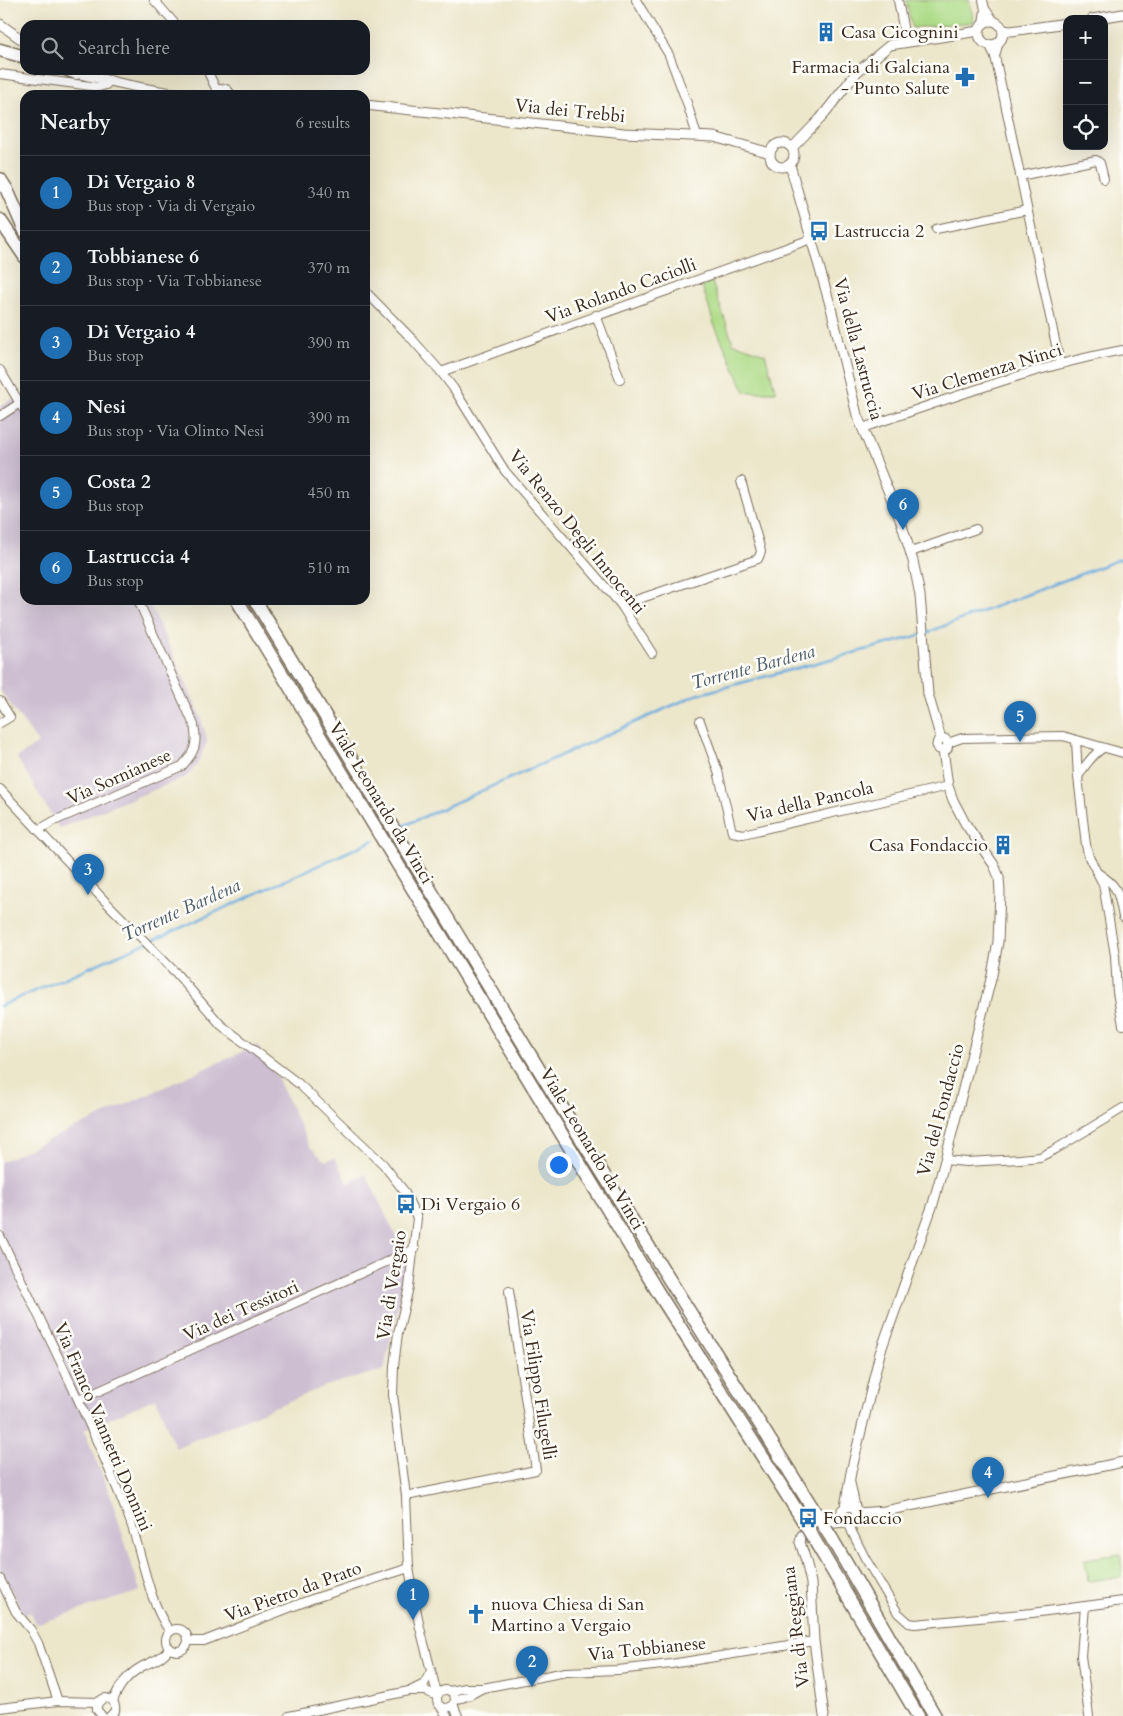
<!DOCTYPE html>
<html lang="en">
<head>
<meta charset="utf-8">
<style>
	:root { --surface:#171b24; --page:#242831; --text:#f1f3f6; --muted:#9ea1a6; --line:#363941; --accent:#1f6fb2 }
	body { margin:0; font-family:Cardo,serif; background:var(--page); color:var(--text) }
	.controls { position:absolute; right:15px; top:15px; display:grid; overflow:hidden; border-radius:10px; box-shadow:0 5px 20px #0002 }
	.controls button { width:45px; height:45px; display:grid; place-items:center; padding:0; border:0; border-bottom:1px solid var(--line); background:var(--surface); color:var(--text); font:25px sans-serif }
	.you { position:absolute; left:558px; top:1164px; width:18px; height:18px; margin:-12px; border:4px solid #fff; border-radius:50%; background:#1a73e8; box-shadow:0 0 0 8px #1a73e833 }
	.badge { display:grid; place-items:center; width:32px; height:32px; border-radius:50%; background:var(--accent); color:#fff; font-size:16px; font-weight:700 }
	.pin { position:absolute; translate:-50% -41px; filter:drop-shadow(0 1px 2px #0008) }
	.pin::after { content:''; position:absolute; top:26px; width:18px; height:15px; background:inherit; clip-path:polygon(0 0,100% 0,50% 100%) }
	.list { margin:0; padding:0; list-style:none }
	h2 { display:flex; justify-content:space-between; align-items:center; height:65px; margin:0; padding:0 20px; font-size:21px }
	h2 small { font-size:16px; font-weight:400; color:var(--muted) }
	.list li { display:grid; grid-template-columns:32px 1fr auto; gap:15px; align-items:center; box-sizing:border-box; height:75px; padding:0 20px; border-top:1px solid var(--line) }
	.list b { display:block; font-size:19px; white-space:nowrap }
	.list p { margin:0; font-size:16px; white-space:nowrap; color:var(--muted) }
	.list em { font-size:16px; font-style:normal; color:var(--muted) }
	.icon { flex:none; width:28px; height:28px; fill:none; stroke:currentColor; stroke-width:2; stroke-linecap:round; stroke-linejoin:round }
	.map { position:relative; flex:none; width:1123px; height:1716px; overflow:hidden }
	.search { position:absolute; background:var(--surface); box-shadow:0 5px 20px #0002; left:20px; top:20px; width:350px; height:55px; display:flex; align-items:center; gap:12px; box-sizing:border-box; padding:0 18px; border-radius:15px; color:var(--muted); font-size:19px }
	.panel { position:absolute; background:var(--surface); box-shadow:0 5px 20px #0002; left:20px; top:90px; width:350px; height:515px; border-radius:15px }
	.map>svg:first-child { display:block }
	.industrial { fill:#cdbed2 }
	.green { fill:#addb87; stroke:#748252 }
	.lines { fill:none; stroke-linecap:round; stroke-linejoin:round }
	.stream { stroke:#6aaddf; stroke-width:2.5 }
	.minor-casing { stroke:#796c5a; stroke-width:10 }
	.tertiary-casing { stroke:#796c5a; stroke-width:11 }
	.trunk-casing { stroke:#796c5a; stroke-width:15 }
	.minor { stroke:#fff; stroke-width:8 }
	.tertiary { stroke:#fff; stroke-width:9 }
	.trunk { stroke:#fff; stroke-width:12 }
	.trunk-bridge-casing { stroke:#796c5a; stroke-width:15; stroke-linecap:butt }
	.trunk-bridge { stroke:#fff; stroke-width:12 }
	.labels { text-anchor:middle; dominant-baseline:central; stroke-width:5; stroke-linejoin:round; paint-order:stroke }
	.poi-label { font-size:18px; fill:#3b2a1e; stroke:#fdfcf7; text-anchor:start }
	.street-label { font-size:18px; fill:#3b2a1e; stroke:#fdfcf7 }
	.water-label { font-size:19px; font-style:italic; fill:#4e5e6b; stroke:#fdfcf7 }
</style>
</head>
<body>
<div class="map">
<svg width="1123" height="1716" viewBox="0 0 1123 1716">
	<rect width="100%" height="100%" fill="#fdfcf7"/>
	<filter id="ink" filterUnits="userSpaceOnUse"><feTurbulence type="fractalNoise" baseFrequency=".02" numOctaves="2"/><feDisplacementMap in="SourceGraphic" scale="10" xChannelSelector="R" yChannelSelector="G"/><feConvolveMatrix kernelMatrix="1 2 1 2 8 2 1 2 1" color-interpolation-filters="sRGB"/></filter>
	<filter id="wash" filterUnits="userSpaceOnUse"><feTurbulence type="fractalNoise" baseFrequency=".0096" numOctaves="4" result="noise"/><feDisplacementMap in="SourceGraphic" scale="20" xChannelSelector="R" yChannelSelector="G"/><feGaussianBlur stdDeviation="1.12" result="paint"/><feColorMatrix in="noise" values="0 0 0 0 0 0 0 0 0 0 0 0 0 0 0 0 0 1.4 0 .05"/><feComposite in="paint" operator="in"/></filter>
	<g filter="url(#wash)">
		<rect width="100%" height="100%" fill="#ece6ca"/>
		<g class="industrial">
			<polygon points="25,392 25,600 148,600 201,717 207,741 197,765 186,777 59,828 17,758 38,743 0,690 0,406"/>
			<polygon points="257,1045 275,1073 310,1147 325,1161 335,1158 348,1183 366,1174 408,1262 384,1370 328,1385 175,1448 156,1398 84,1430 111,1497 140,1591 36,1624 30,1612 24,1615 0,1569 0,1162"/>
		</g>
		<g class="green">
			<polygon points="906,0 969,0 974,22 912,28"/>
			<polygon points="712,282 733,343 765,354 776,392 745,392 714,324 702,286"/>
			<polygon points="1120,1554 1123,1577 1088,1581 1085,1559"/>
		</g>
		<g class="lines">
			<g class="stream">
				<polyline points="926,633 1123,558"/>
				<polyline points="401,827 696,695 921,635"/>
				<polyline points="0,1006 176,930 374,840"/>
			</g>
		</g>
	</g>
	<g filter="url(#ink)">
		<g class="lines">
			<defs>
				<g id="minor">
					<polyline points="154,0 176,25"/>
					<polyline points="636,0 669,55 687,103 697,136"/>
					<polyline points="898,0 906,43"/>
					<polyline points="985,9 994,21"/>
					<polyline points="983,24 985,9 983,0"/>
					<polyline points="989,44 995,56 1060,364"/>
					<polyline points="995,56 999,42"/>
					<polyline points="207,70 217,91"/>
					<polyline points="0,74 99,87 106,85 110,80"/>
					<polyline points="1020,176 1096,160 1100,163 1104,179"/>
					<polyline points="936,229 1027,210"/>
					<polyline points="365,291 412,339 441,372 454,389 505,471 621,605 652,653"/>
					<polyline points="596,315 620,379"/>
					<polyline points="0,370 25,412"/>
					<polyline points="441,372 811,239"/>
					<polyline points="0,416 20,403"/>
					<path d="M862,428c85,-28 173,-62 261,-78"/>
					<polyline points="911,552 976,529"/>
					<polyline points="621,605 758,559 761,552 760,547 741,481"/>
					<polyline points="0,701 10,717 0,723"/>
					<polyline points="700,721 718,771 732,832 743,834 948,786"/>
					<polyline points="1076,740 1078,777 1086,845 1089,857 1103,884 1115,955 1117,992 1123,1025"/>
					<polyline points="948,743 962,738 1063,736 1123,753"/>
					<path d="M1078,777c7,-12 14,-22 25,-29"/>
					<polyline points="0,789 101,897 176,973 221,1025 299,1084 383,1164 404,1191 417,1218 409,1287 398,1333 394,1366 393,1395 406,1496 409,1568 419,1624 435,1686 438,1694"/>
					<path d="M38,830l16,-9 128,-55c13,-14 16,-22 12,-41l-56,-125"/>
					<path d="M1098,873c22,14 20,21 25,44"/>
					<polyline points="945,1160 966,1162 1020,1159 1040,1157 1056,1149 1123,1108"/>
					<path d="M0,1236c45,93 91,186 129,282 14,37 18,81 41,114"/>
					<polyline points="79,1400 415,1249"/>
					<polyline points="406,1496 536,1470 509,1291"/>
					<polyline points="849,1523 852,1532 865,1558 898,1613 909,1623 915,1624 1032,1613 1123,1601"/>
					<polyline points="0,1579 16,1612 31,1630 38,1643 58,1701"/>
					<polyline points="1085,1606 1081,1656 1089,1716"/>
					<circle cx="177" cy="1640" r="11"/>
					<polyline points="188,1640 188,1641 204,1641 312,1599 409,1568"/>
					<polyline points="412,1690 424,1684 431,1671"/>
					<circle cx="446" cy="1699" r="9"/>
					<polyline points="450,1691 466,1688 483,1688 566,1672 618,1670 671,1664 814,1641"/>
					<polyline points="455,1700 468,1696 481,1689"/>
					<path d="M113,1701c6,-16 15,-27 30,-35 12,-6 18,-7 27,-18"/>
					<polyline points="453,1704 458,1716"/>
					<polyline points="441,1707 447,1716"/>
					<polyline points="0,1708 58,1701 99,1702"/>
					<path d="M102,1716l-5,-6c-1,-7 3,-11 9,-12 7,2 10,6 9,13l-5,5"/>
					<polyline points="289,1716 409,1691 426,1691 437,1696"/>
				</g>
				<g id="tertiary">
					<polyline points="1092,19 1123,14"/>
					<circle cx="991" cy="33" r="12"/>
					<polyline points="0,24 25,42"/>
					<polyline points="1003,30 1011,31 1067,23"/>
					<path d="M71,70l5,3c39,9 77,19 117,22"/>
					<path d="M215,95c2,-5 6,-7 12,-5l4,5"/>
					<polyline points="365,105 624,133 714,137 770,153"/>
					<circle cx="782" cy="155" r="12"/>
					<polyline points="792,148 820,119 857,72 890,45 979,31"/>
					<polyline points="790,165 831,308 857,415 901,522 913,561 920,595 928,694 941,739 938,741 937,745 939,749 943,750 948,786 953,800 965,823 994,865 999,877 1000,892 998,942 992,975 945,1160 933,1204 880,1353 851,1472 845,1507"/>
					<polyline points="941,739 945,739 948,743 947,749 943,750"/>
					<polyline points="850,1483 857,1516 852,1523 844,1522 841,1517 842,1510 848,1506 855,1508"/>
					<polyline points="857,1513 885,1511 1123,1462"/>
					<path d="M824,1716l-10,-75 -3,-58 -5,-22 -6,-19 2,-7c13,-8 27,-12 42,-13"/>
				</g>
				<g id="trunk">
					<polyline points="0,50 25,57"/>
					<polyline points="68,70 76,73"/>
					<polyline points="0,179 7,190 25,231"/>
					<polyline points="0,220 25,257"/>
					<polyline points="237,600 659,1294 799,1514"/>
					<polyline points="255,600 575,1129 815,1512"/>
					<polyline points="832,1539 935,1716"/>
					<polyline points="818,1546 918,1716"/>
				</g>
			</defs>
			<use href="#minor" class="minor-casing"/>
			<use href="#tertiary" class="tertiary-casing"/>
			<use href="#trunk" class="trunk-casing"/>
			<use href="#minor" class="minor"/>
			<use href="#tertiary" class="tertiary"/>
			<use href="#trunk" class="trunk"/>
			<defs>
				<g id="trunk-bridge">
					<polyline points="815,1512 832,1539"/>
					<polyline points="799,1514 818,1546"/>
				</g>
			</defs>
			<use href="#trunk-bridge" class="trunk-bridge-casing"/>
			<use href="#trunk-bridge" class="trunk-bridge"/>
		</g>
	</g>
	<defs>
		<symbol id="building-bare" viewBox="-9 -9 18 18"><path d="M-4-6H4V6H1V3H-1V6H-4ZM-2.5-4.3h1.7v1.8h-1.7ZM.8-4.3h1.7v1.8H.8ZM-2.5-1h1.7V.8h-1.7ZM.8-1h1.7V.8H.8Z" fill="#1f6fb2" stroke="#fdfcf7" stroke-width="2.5" paint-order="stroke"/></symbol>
		<symbol id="pharmacy-bare" viewBox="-9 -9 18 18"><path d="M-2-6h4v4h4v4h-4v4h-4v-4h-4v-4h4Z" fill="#1f6fb2" stroke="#fdfcf7" stroke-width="2.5" paint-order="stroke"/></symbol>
		<symbol id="bus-bare" viewBox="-9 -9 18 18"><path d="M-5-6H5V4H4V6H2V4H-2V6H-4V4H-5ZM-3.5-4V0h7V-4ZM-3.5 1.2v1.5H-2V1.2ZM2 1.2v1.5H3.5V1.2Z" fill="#1f6fb2" stroke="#fdfcf7" stroke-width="2.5" paint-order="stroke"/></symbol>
		<symbol id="church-bare" viewBox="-9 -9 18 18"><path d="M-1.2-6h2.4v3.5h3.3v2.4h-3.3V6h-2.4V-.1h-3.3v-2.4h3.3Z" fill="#1f6fb2" stroke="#fdfcf7" stroke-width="2.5" paint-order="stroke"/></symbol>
	</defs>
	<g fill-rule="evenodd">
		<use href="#building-bare" x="812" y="18" width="28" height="28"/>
		<use href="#pharmacy-bare" x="951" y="63" width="28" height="28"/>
		<use href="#bus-bare" x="805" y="217" width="28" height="28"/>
		<use href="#building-bare" x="989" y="831" width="28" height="28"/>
		<use href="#bus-bare" x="392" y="1190" width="28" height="28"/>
		<use href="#bus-bare" x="794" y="1504" width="28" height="28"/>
		<use href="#church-bare" x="462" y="1600" width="28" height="28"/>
	</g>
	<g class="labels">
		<g class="poi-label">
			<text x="841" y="32">Casa Cicognini</text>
			<text x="950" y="67" text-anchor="end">Farmacia di Galciana<tspan x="950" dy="21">- Punto Salute</tspan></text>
			<text x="834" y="231">Lastruccia 2</text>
			<text x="988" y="845" text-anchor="end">Casa Fondaccio</text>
			<text x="421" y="1204">Di Vergaio 6</text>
			<text x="823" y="1518">Fondaccio</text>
			<text x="491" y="1604">nuova Chiesa di San<tspan x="491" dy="21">Martino a Vergaio</tspan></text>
		</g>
		<g class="street-label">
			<text transform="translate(570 111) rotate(6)">Via dei Trebbi</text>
			<text transform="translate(621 291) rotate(-20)">Via Rolando Caciolli</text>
			<text transform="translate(858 349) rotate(75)">Via della Lastruccia</text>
			<text transform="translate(987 372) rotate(-17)">Via Clemenza Ninci</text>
			<text transform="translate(577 532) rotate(51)">Via Renzo Degli Innocenti</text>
			<text transform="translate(119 777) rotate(-24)">Via Sornianese</text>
			<text transform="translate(810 802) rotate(-13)">Via della Pancola</text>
			<text transform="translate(381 803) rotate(59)">Viale Leonardo da Vinci</text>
			<text transform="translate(941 1110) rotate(-75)">Via del Fondaccio</text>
			<text transform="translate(592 1149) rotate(59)">Viale Leonardo da Vinci</text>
			<text transform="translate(392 1285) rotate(-81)">Via di Vergaio</text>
			<text transform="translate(241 1311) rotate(-24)">Via dei Tessitori</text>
			<text transform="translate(538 1385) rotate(81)">Via Filippo Filugelli</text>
			<text transform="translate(103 1427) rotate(67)">Via Franco Vannetti Donnini</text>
			<text transform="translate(293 1592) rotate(-20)">Via Pietro da Prato</text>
			<text transform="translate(796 1627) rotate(-97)">Via di Reggiana</text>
			<text transform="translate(647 1649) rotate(-6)">Via Tobbianese</text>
		</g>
		<g class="water-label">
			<text transform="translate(753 667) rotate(-15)">Torrente Bardena</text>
			<text transform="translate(181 910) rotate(-24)">Torrente Bardena</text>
		</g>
	</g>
</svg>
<div class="controls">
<button>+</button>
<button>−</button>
<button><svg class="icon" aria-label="locate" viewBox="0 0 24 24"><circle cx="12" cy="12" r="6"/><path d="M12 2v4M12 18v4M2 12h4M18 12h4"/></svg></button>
</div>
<div class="you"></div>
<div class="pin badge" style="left:413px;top:1620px">1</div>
<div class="pin badge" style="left:532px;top:1687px">2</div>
<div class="pin badge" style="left:88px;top:895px">3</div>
<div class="pin badge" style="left:988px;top:1498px">4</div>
<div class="pin badge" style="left:1020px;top:742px">5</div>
<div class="pin badge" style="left:903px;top:530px">6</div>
<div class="search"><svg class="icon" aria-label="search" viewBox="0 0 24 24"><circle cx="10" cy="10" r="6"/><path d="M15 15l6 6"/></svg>Search here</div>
<section class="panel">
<h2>Nearby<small>6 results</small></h2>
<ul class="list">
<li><span class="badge">1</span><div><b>Di Vergaio 8</b><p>Bus stop · Via di Vergaio</p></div><em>340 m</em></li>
<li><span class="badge">2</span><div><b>Tobbianese 6</b><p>Bus stop · Via Tobbianese</p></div><em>370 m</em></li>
<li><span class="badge">3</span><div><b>Di Vergaio 4</b><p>Bus stop</p></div><em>390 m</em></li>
<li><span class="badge">4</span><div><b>Nesi</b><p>Bus stop · Via Olinto Nesi</p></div><em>390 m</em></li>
<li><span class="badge">5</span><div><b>Costa 2</b><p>Bus stop</p></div><em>450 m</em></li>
<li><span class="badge">6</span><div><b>Lastruccia 4</b><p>Bus stop</p></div><em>510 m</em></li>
</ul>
</section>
</div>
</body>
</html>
